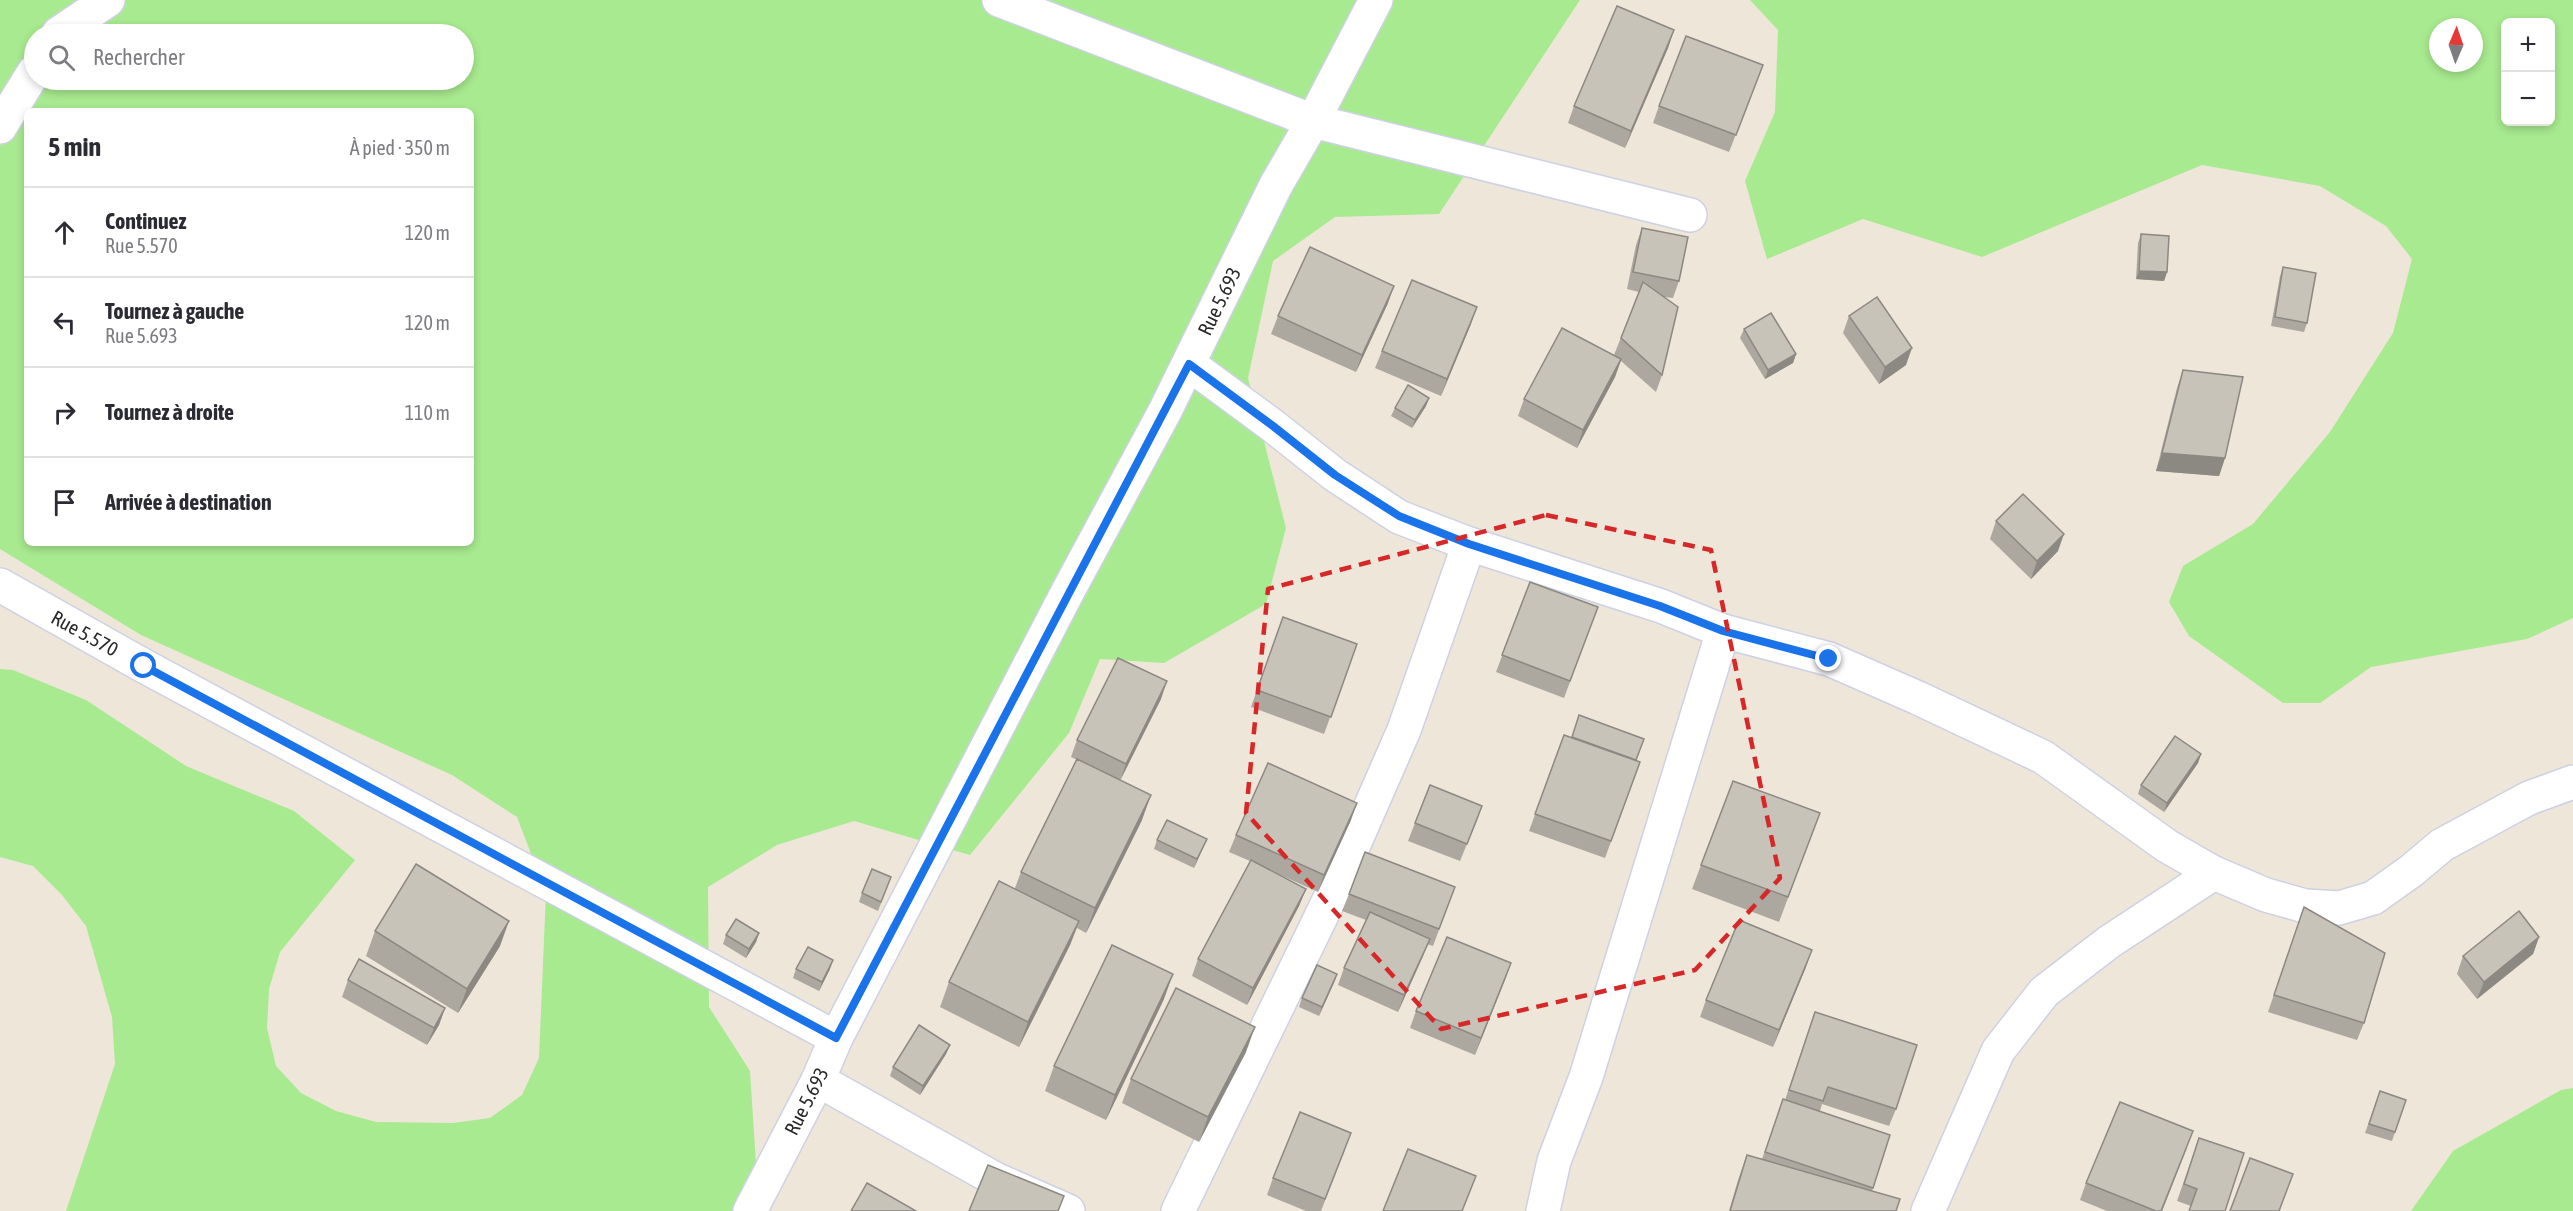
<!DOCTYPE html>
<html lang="fr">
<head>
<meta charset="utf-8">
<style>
	:root { --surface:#fff; --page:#f7f7f7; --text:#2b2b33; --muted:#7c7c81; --line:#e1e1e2 }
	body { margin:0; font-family:"Asap Condensed",sans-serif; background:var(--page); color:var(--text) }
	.controls { position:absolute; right:18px; top:18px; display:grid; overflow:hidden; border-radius:9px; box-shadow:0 3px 9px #0003 }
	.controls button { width:54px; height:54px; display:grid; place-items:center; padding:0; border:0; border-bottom:2px solid var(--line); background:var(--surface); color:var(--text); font:30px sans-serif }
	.compass { position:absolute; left:2429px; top:18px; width:54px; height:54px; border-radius:50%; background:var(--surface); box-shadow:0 3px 9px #0003; rotate:2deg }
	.stop { position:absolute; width:18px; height:18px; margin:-14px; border:4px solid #1a73e8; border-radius:50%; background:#fff }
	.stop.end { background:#1a73e8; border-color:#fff; box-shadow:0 2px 6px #0008 }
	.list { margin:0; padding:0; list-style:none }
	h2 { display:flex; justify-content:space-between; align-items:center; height:78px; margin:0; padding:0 24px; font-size:26px }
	h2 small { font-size:20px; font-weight:400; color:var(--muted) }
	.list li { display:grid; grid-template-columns:39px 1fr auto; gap:18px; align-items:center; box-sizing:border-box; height:90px; padding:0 24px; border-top:2px solid var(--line) }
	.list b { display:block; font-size:22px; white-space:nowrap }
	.list p { margin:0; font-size:20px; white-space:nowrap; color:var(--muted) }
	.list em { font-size:20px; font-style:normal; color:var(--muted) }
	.icon { flex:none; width:33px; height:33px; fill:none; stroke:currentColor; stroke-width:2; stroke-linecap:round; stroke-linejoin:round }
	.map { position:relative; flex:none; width:2573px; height:1211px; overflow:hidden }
	.search { position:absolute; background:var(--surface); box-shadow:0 3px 9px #0003; left:24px; top:24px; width:450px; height:66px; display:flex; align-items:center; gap:15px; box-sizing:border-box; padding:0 21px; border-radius:33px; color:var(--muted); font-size:22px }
	.panel { position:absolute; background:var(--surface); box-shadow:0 3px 9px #0003; left:24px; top:108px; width:450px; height:438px; border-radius:9px }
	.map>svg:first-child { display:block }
	.green { fill:#a8ea8f; fill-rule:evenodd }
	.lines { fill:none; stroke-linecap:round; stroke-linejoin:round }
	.street-casing { stroke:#ced1e4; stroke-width:36 }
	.street { stroke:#fff; stroke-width:33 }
	.wall { fill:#aca89f }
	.shaded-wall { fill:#8c8882 }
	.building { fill:#c8c3b9; stroke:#8c8882; stroke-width:1.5 }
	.route { stroke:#1a73e8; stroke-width:8 }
	.marked { fill:none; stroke:#d62828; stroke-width:4.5; stroke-dasharray:12 8; stroke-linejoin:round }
	.labels { text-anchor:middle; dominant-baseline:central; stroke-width:4.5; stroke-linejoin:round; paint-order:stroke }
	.street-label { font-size:20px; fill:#292929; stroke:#fff }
</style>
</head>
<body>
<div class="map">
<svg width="2573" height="1211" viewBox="0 0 2573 1211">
	<rect width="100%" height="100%" fill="#ede6d9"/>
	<g class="green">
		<path d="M0,0h1580l-141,214 -104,3 -62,44 -25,117 38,150 -20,76 -102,59 -64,-4 -31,74 -99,122 -116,-34 -77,24 -69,42 1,120 41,64 9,140h-693l49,-147 -3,-47 -26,-91 -24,-31 -29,-29 -33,-9v-188l13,1 73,30 100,66 108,45 61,49 -75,92 -11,37 -2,39 9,38 25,27 35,18 40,11 77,1 37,-5 32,-23 17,-37 7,-165 -29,-76 -65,-42 -311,-140 -141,-86zM34,34h430v46h-430zM27,111h444v432h-444z"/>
		<path d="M1750,0h823v618l-46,21 -156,28 -51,36h-37l-94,-67 -20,-34 14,-36 70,-42 77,-92 63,-99 19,-74 -26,-33 -66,-40 -118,-21 -220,92 -119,-38 -96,40 -22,-78 30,-69 3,-82zM2506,22h44v100h-44zM2438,27h36v36h-36z"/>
		<polygon points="2573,1088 2573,1211 2411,1211 2453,1151 2561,1090"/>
	</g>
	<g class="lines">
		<defs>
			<g id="street">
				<polyline points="999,0 1313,121 1690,215"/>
				<polyline points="58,34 108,0"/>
				<polyline points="0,127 34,72"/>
				<polyline points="1189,364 1273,426 1335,475 1399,517 1469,544 1661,606 1723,631 1829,659 1918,698 2043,757 2167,846 2214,873 2266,895 2305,906 2339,908 2373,898 2411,871 2442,845 2529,798 2573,782"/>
				<polyline points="0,585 144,666 836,1038"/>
				<polyline points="818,1080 995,1179 1068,1211"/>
				<polyline points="750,1211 818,1080 836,1038 1067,593 1165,411 1276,185 1313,121 1376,0"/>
				<polyline points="1178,1211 1334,890 1404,730 1469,544"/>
				<polyline points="1543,1211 1554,1161 1586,1077 1723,631"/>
				<polyline points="1928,1211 1998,1051 2044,992 2109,942 2214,873"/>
			</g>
		</defs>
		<use href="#street" class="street-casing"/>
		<use href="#street" class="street"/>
	</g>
	<g class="wall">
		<polygon points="1674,30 1668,48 1625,148 1568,123 1574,106"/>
		<polygon points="1763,65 1729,152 1653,123 1659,106"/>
		<polygon points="1642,228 1679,281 1673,298 1664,297 1662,375 1656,392 1621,361 1615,377 1577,448 1518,416 1524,399 1617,357 1614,355 1639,292 1627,289 1636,245"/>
		<polygon points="2141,234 2167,272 2164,281 2136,279 2138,243"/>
		<polygon points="2283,267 2307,323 2304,332 2271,326 2280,276"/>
		<polygon points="1388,303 1356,372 1271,334 1278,316"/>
		<polygon points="1849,316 1906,365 1879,384 1843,333"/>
		<polygon points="1471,324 1441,396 1375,368 1382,351"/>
		<polygon points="1744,329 1796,354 1793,363 1765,379 1740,338"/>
		<polygon points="2183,370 2225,458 2219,476 2156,471 2177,388"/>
		<polygon points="1429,398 1426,406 1412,428 1391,416 1395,408"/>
		<polygon points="1996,521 2058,551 2031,579 1990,539"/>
		<polygon points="1530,582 1598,607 1564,698 1496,672"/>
		<polygon points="1283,617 1357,644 1324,734 1251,707"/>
		<polygon points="1161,699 1120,780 1142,820 1086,933 1077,928 1070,945 1019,1047 940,1007 949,982 1015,888 1021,872 1077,760 1071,757 1077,740"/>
		<polygon points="1564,735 1640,762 1605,858 1529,831"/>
		<polygon points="2201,754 2198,763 2164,812 2138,794 2141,785"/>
		<polygon points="1482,806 1460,861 1408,841 1415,823"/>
		<polygon points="1820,813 1779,922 1692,889 1701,865"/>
		<polygon points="1351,820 1318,892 1276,873 1306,889 1299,906 1247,1005 1192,976 1198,959 1250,861 1229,852 1236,835"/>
		<polygon points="1207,839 1194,868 1154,849 1157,840"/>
		<polygon points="891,877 878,911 859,902 862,893"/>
		<polygon points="1455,887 1433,946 1427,944 1423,956 1398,1012 1338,985 1344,968 1366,920 1342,911 1349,894"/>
		<polygon points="2298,924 2364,1023 2357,1040 2268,1012"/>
		<polygon points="375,931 500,946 458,1013 366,956"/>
		<polygon points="759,933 756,942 746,958 723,944 726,935"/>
		<polygon points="2539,937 2533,954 2477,999 2457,974 2463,956"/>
		<polygon points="1511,963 1475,1055 1410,1028 1416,1011"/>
		<polygon points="1806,967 1773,1047 1700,1017 1706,1000"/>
		<polygon points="796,969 830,969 819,991 793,978"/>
		<polygon points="1337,974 1319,1016 1299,1007 1302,998"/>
		<polygon points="348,980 445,1008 439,1025 427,1045 342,997"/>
		<polygon points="1164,999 1106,1120 1045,1091 1054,1066"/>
		<polygon points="1815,1012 1896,1109 1889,1126 1822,1104 1820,1111 1890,1135 1872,1191 1896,1211 1729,1211 1738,1180 1747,1155 1762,1159 1783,1099 1785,1100"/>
		<polygon points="950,1045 946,1054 920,1095 890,1076 893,1067"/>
		<polygon points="1246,1052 1199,1142 1122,1103 1131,1079"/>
		<polygon points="2380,1091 2406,1100 2392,1141 2365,1133"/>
		<polygon points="2199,1138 2225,1211 2191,1206 2177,1201"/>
		<polygon points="2187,1148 2162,1211 2107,1211 2080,1200 2086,1183"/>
		<polygon points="1345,1150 1321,1211 1306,1211 1267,1195 1273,1178"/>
	</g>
	<g class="shaded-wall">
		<polygon points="1674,30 1668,48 1625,148 1631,131"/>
		<polygon points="2139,271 2167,272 2164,281 2136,279"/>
		<polygon points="1394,286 1388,303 1356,372 1362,355"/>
		<polygon points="1477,307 1471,324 1441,396 1447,379"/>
		<polygon points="1912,348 1906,365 1879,384 1885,367"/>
		<polygon points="1796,354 1793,363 1765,379 1768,370"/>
		<polygon points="1621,359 1615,377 1577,448 1583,430"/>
		<polygon points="1429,398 1426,406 1412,428 1415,420"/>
		<polygon points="2162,453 2225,458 2219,476 2156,471"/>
		<polygon points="2064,534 2058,551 2031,579 2037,561"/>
		<polygon points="1167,681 1161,699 1120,781 1126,764"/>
		<polygon points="2201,754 2198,763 2164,812 2167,803"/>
		<polygon points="1151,795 1142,820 1086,933 1095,908"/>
		<polygon points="1357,803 1351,820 1318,892 1324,875"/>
		<polygon points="1482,806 1476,823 1460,861 1467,844"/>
		<polygon points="1207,839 1203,848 1194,868 1197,859"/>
		<polygon points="1306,889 1299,906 1247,1005 1253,988"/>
		<polygon points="509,921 500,946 458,1013 467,989"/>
		<polygon points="1079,921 1070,945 1019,1047 1028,1022"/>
		<polygon points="759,933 756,942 746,958 749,949"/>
		<polygon points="2539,937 2533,954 2477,999 2484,982"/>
		<polygon points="1430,939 1423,956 1398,1012 1404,995"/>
		<polygon points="1812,950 1806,967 1773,1047 1779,1030"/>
		<polygon points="833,960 830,969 819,991 822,982"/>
		<polygon points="1511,963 1505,980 1475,1055 1481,1038"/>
		<polygon points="1173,974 1164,999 1106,1120 1115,1095"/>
		<polygon points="1337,974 1334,983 1319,1016 1322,1007"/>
		<polygon points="445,1008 439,1025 427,1045 434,1028"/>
		<polygon points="1255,1027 1246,1052 1199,1142 1208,1117"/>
		<polygon points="950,1045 946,1054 920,1095 923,1086"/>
		<polygon points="2193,1131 2162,1211 2161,1211"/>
	</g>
	<g class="building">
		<polygon points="1617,6 1674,30 1631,131 1574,106"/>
		<polygon points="1686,36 1763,65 1736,135 1659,106"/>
		<polygon points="1642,228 1688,237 1679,281 1633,272"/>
		<polygon points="2141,234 2169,236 2167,272 2139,271"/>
		<polygon points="1310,247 1394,286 1362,355 1278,316"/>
		<polygon points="2283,267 2316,273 2307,323 2275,317"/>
		<polygon points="1412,280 1477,307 1447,379 1382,351"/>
		<polygon points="1643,282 1678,307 1662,375 1621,338"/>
		<polygon points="1877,297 1912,348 1885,367 1849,316"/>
		<polygon points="1771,313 1796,354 1768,370 1744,329"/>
		<polygon points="1562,328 1621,359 1583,430 1524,399"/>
		<polygon points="2183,370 2243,377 2225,458 2162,453"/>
		<polygon points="1408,385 1429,398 1415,420 1395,408"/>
		<polygon points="2023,494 2064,534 2037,561 1996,521"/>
		<polygon points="1530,582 1598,607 1570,681 1502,655"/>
		<polygon points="1283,617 1357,644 1331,717 1257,690"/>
		<polygon points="1118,658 1167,681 1126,764 1077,740"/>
		<polygon points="1579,715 1644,739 1636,760 1572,737"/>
		<polygon points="1564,735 1640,762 1611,841 1535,814"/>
		<polygon points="2175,736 2201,754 2167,803 2141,785"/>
		<polygon points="1077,759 1151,795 1095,908 1021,872"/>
		<polygon points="1268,763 1357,803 1324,875 1236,835"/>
		<polygon points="1733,781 1820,813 1788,897 1701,865"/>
		<polygon points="1430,785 1482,806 1467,844 1415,823"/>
		<polygon points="1167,820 1207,839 1197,859 1157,840"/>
		<polygon points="1365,852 1455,887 1439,929 1349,894"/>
		<polygon points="1251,860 1306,889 1253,988 1198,959"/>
		<polygon points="416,864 509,921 467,989 375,931"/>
		<polygon points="872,869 891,877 881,902 862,893"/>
		<polygon points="999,881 1079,921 1028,1022 949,982"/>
		<polygon points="2304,907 2385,953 2364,1023 2274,995"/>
		<polygon points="2519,911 2539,937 2484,982 2463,956"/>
		<polygon points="1370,912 1430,939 1404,995 1344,968"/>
		<polygon points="736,919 759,933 749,949 726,935"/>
		<polygon points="1739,920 1812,950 1779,1030 1706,1000"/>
		<polygon points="1447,937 1511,963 1481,1038 1416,1011"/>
		<polygon points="1112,945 1173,974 1115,1095 1054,1066"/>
		<polygon points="808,947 833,960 822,982 796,969"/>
		<polygon points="359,959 445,1008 434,1028 348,980"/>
		<polygon points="1317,965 1337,974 1322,1007 1302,998"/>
		<polygon points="1176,988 1255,1027 1208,1117 1131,1079"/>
		<polygon points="1815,1012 1917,1045 1896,1109 1828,1087 1823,1101 1789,1090"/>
		<polygon points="919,1025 950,1045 923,1086 893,1067"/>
		<polygon points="2380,1091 2406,1100 2395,1132 2369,1124"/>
		<polygon points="1783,1099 1890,1135 1873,1188 1765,1152"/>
		<polygon points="2120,1102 2193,1131 2161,1211 2156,1211 2086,1183"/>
		<polygon points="1300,1112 1351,1133 1325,1199 1273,1178"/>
		<polygon points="2199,1138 2244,1153 2225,1211 2189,1211 2197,1189 2184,1184"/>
		<polygon points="1408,1149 1476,1176 1462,1211 1383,1211"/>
		<polygon points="1747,1155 1900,1199 1896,1211 1730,1211"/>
		<polygon points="2250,1158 2293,1174 2279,1211 2230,1211"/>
		<polygon points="988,1165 1064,1196 1058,1211 969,1211"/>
		<polygon points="867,1183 916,1211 851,1211"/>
	</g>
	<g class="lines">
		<polyline class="route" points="144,666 836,1038 1189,364 1273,426 1335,475 1399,516 1469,544 1660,606 1723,631 1829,659"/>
	</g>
	<path class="marked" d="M1546,515l165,35 69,328 -85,92 -254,59 -195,-216 22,-224z"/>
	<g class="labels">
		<g class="street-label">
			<text transform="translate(1219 301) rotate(-64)">Rue 5.693</text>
			<text transform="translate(85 633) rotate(29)">Rue 5.570</text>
			<text transform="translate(806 1101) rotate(-63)">Rue 5.693</text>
		</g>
	</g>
</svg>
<div class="controls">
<button>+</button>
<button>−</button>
</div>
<svg class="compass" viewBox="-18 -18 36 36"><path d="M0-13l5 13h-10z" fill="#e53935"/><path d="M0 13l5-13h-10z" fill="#7c7c81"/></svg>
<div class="stop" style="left:144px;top:666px"></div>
<div class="stop end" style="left:1829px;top:659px"></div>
<div class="search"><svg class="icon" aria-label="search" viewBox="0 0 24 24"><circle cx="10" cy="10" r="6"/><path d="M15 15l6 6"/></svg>Rechercher</div>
<section class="panel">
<h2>5 min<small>À pied · 350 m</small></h2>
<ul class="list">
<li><svg class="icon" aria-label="ahead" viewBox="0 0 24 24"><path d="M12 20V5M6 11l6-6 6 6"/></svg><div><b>Continuez</b><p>Rue 5.570</p></div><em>120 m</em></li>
<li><svg class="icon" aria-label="left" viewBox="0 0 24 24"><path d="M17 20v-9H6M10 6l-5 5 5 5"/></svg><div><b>Tournez à gauche</b><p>Rue 5.693</p></div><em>120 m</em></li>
<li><svg class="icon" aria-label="right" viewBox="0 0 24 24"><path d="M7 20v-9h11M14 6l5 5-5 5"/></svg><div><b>Tournez à droite</b></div><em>110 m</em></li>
<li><svg class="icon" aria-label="arrive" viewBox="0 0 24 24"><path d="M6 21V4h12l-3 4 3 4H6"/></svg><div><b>Arrivée à destination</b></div></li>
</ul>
</section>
</div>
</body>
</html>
